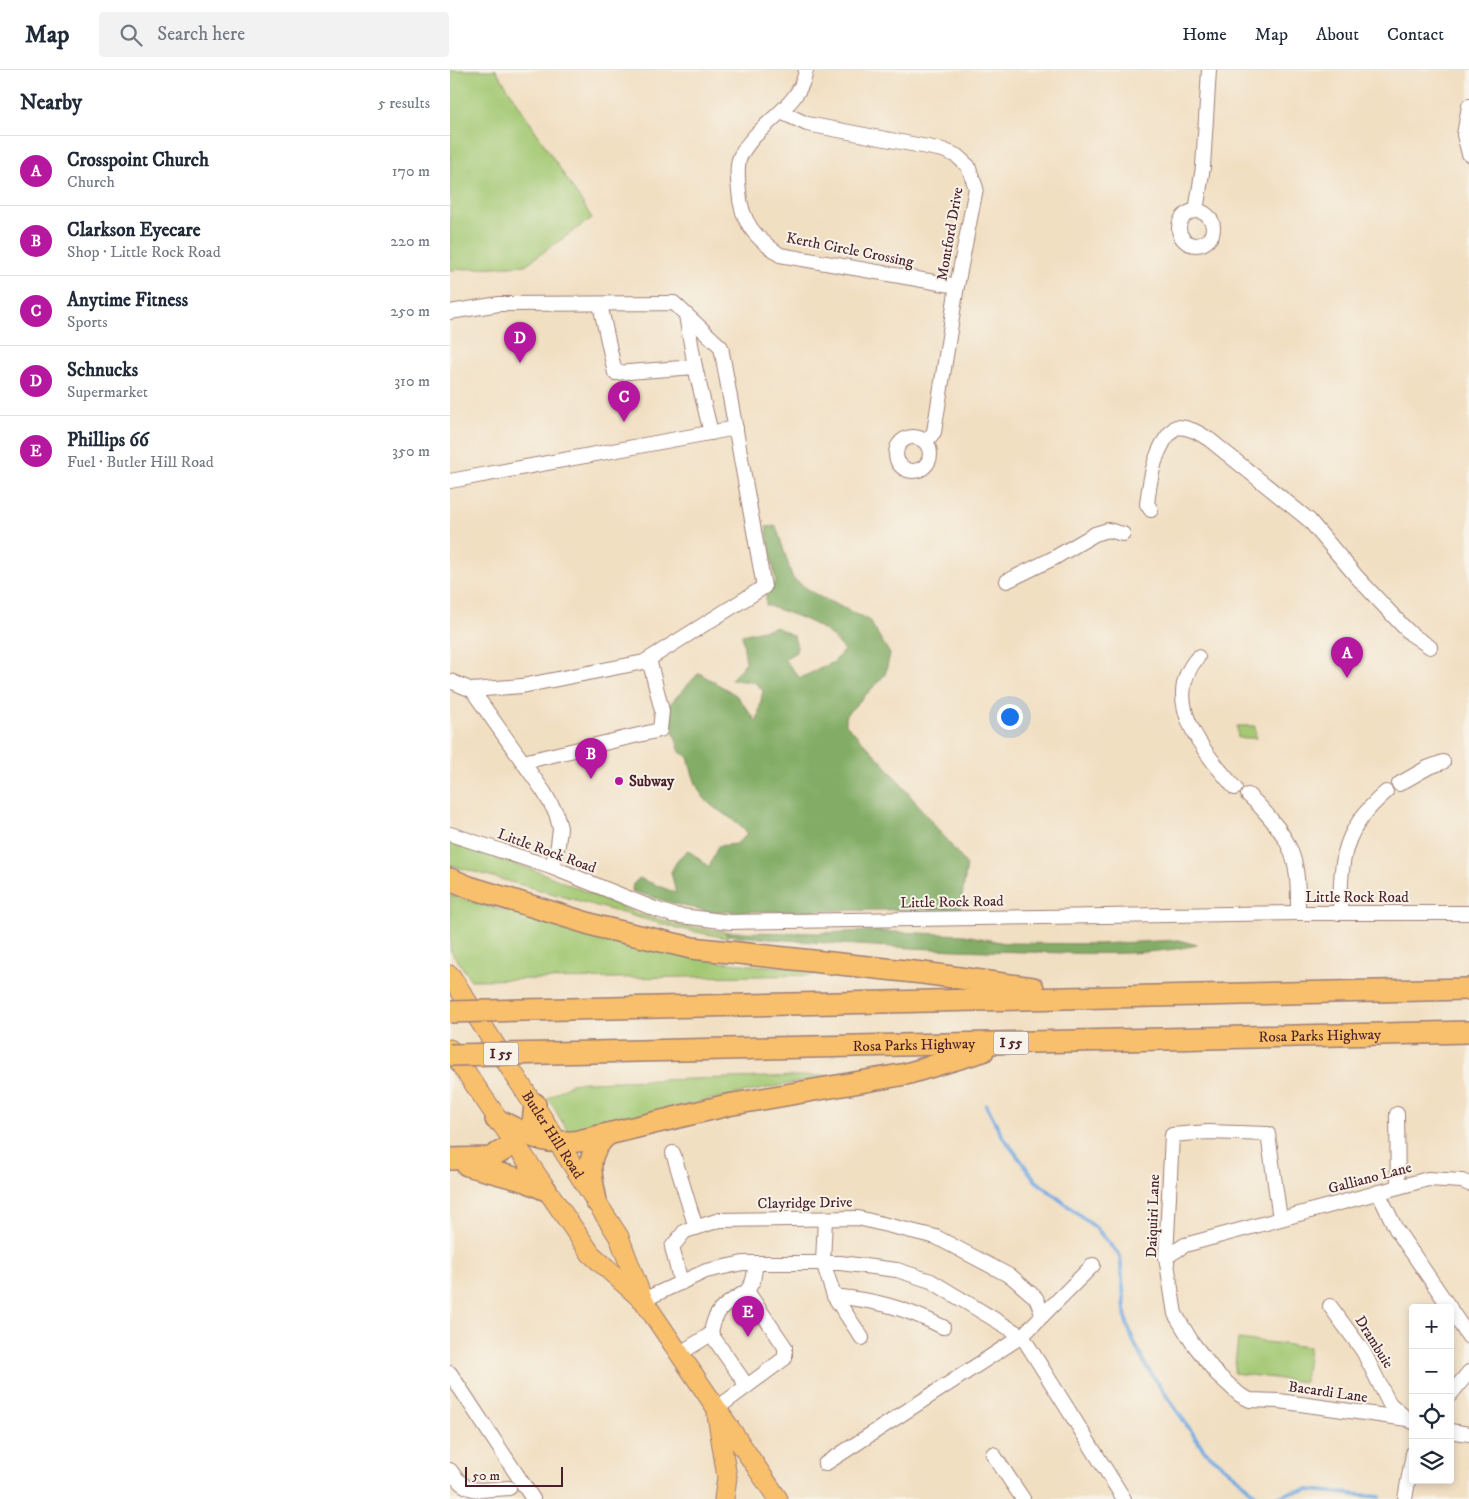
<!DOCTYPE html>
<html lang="en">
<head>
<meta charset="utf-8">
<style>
	:root { --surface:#fff; --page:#f2f2f3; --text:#1f2937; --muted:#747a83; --line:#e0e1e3; --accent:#b5179e }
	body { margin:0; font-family:"IM FELL DW Pica",serif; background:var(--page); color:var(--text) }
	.controls { position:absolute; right:15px; bottom:15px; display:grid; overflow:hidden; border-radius:5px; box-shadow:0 2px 8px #0003 }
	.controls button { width:45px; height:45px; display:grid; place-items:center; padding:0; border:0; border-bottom:1px solid var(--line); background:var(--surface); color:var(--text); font:25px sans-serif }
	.scale { position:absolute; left:15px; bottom:12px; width:98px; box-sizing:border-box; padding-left:5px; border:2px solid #4a1f2b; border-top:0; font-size:14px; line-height:18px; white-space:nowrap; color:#4a1f2b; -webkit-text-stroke:4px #f7f3e8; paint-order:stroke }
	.you { position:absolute; left:559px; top:646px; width:18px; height:18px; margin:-12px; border:4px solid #fff; border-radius:50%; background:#1a73e8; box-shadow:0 0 0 8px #1a73e833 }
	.badge { display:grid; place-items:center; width:32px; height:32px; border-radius:50%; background:var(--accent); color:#fff; font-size:16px; font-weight:700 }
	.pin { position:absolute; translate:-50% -41px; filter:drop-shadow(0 1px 2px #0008) }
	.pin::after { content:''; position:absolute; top:26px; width:18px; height:15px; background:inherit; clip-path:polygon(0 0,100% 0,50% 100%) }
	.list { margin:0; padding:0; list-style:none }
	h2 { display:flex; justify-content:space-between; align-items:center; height:65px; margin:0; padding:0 20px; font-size:21px }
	h2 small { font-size:16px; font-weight:400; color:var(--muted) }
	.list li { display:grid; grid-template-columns:32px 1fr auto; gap:15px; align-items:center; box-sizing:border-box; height:70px; padding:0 20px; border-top:1px solid var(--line) }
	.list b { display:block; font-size:19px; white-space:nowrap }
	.list p { margin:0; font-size:16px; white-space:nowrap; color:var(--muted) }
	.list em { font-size:16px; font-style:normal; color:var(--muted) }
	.icon { flex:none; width:28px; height:28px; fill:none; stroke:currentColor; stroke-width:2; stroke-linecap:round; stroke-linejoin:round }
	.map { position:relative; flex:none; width:1019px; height:1429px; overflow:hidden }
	header { display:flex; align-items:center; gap:30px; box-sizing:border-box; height:70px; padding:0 25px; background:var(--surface); border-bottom:1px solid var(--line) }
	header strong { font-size:24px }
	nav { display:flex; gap:28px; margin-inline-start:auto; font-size:18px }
	.search { width:350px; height:45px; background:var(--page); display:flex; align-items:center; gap:12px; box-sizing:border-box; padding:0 18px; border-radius:5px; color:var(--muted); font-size:19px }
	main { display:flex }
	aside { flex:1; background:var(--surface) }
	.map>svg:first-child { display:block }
	.green { fill:#a4c974; stroke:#777450 }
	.forest { fill:#83ad66; stroke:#666648 }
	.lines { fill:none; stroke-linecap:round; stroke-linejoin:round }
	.stream { stroke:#74aae2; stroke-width:4 }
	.minor-casing { stroke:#9e7f76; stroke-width:16 }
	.major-casing { stroke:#9e7f76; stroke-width:21 }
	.highway-casing { stroke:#9e7f76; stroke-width:24 }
	.minor { stroke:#fff; stroke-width:14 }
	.major { stroke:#f8bf6c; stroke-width:19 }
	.highway { stroke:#f8bf6c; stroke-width:21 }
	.highway-bridge-casing { stroke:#9e7f76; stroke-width:24; stroke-linecap:butt }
	.highway-bridge { stroke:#f8bf6c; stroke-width:21 }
	.poi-dot { fill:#b5179e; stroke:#f7f3e8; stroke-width:2 }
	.labels { text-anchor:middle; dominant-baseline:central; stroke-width:4; stroke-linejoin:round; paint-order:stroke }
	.shield { fill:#f7f3e8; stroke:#7e5f64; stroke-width:1 }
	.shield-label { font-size:14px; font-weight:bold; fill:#4a1f2b }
	.street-label { font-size:15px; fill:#4a1f2b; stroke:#f7f3e8 }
	.poi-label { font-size:15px; font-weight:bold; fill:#4a1f2b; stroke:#f7f3e8; text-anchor:start }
</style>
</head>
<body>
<header>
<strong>Map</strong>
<div class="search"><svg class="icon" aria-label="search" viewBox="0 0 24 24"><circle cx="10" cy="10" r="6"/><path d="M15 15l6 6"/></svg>Search here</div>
<nav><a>Home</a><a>Map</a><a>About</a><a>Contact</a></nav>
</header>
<main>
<aside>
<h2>Nearby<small>5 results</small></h2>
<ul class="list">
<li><span class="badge">A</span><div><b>Crosspoint Church</b><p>Church</p></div><em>170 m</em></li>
<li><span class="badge">B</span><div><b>Clarkson Eyecare</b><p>Shop · Little Rock Road</p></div><em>220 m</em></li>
<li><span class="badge">C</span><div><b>Anytime Fitness</b><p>Sports</p></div><em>250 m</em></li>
<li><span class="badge">D</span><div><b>Schnucks</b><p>Supermarket</p></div><em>310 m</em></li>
<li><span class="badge">E</span><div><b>Phillips 66</b><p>Fuel · Butler Hill Road</p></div><em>350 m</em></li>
</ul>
</aside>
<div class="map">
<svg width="1019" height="1429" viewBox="0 0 1019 1429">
	<rect width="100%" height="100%" fill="#f7f3e8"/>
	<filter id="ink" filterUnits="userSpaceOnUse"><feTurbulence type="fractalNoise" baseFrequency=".02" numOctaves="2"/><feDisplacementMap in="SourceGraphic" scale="10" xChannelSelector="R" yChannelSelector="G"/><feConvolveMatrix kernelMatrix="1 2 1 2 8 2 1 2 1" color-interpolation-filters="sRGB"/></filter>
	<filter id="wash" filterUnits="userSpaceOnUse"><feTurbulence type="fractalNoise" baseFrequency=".0096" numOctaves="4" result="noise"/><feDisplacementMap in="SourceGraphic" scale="20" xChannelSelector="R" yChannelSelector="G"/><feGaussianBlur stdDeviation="1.12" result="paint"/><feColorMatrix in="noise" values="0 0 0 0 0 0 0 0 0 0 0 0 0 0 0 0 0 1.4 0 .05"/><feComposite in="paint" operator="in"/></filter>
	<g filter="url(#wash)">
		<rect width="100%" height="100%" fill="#f1dfc2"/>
		<g class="green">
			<polygon points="0,0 46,0 142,148 75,195 0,200"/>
			<polygon points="787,656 805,656 806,668 788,668"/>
			<polygon points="0,773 92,803 188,844 234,856 276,862 277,868 226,858 0,795"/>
			<path d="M0,825c78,22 156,47 236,62 47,8 96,10 144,13l-1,5 -358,5 -21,-30z"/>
			<path d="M390,1005c-90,15 -178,34 -267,59h-3l-3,-4 -19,-32 23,-14 13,-2z"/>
			<polygon points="788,1269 859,1277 855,1312 784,1303"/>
		</g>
		<g class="forest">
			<path d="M326,456l17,53 27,18 49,23 21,34 -5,21 -39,40v9l40,42 81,99 -7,44 -249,3 -32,-7 -47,-14 1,-7 6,-6 37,15 -5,-21 7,-13 10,-9 21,17 9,-21 18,-2 12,-10c-10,-16 -32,-21 -44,-36 -8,-10 -13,-28 -16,-41l-8,-5 -14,-44 33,-35 37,22 21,27 6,-32 -9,-8 -23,-2 15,-18 -4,-27 34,-8 18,9 3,11 -1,5 -12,7 16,19 34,-16 10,-12c-20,-28 -47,-33 -78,-45v-14l10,-9 -10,-55z"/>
			<path d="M422,861l93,4 40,8 93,1 80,-4 19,5c-55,12 -114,8 -170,7 -101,-2 -201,-8 -301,-17v-3l93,1z"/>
		</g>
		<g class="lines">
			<polyline class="stream" points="536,1035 553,1067 586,1111 646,1158 670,1186 676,1250 683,1270 696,1296 754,1380 789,1409 805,1425 814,1429 825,1429 841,1422 860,1420 930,1427"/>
		</g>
	</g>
	<g filter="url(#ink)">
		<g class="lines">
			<defs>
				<g id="minor">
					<path d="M356,0c-6,39 -50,53 -66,87 -4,10 -2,23 -1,34 2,32 17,47 41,64l177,31"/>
					<polyline points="1019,36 1014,65 1019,84"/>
					<polyline points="331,42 357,54 493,80 507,86 518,96 526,118 507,216 484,362 476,372"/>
					<circle cx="746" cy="158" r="17"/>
					<polyline points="746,141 753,97 759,0"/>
					<polyline points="150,234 165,303 245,297 261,363"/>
					<polyline points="0,242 49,234 224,233 271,277 314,517 194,592 72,616 22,620 0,611"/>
					<polyline points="236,245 245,297"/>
					<circle cx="463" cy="384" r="17"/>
					<polyline points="0,411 286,358"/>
					<path d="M701,440l-4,-6c3,-26 8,-59 29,-77 14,0 23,6 34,13l99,80 48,57 43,46 11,11 19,13"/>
					<polyline points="557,511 604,488 645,464 658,460 673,464"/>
					<path d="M748,587c-39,44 7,96 37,131"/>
					<polyline points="22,620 94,722 106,743 110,758 108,775 101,797"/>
					<polyline points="73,692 210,660 212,641 199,589"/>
					<polyline points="949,714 977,698 993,692"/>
					<path d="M798,725c9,7 15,15 22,23 28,32 28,54 28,95"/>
					<polyline points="0,764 101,797 205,839 223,845 280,852 848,843 1019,843"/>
					<path d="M890,842c1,-54 2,-82 46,-120"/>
					<polyline points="947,1044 948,1117"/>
					<polyline points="223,1083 246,1158"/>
					<polyline points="928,1122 946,1159 1000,1238"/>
					<polyline points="375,1149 373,1192 384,1226 412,1268"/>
					<polyline points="830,1149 818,1064 758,1062 722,1065 716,1187 725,1244 742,1272 766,1303 790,1325 800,1330 829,1331 957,1349 963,1352"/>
					<polyline points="716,1187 735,1175 978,1109 1012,1111 1019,1114"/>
					<polyline points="231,1213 222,1177 235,1161 270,1150 408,1148 486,1167 562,1207 586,1228 593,1245"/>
					<path d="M384,1226c44,5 69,11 109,31"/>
					<polyline points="193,1230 256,1201 293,1193 390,1193 447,1200 481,1211 572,1266 674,1429"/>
					<polyline points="880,1236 913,1281 939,1333 957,1349"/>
					<polyline points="1000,1239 1019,1267"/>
					<polyline points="261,1264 297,1316"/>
					<path d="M229,1284l32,-20c3,-26 16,-30 36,-43"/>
					<polyline points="0,1303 83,1429"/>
					<polyline points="1000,1325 1019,1302"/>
					<polyline points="266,1339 335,1288 335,1277 297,1221 303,1211 306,1193"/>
					<polyline points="1000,1361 1019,1364"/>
					<polyline points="543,1384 573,1429"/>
					<polyline points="375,1394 572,1266 643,1195"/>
					<path d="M0,1400c18,27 30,19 59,18"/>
					<polyline points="955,1429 963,1383"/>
				</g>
				<g id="major">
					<path id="s1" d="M0,905l169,262 24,63 135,199"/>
					<polyline points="0,979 141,1184 190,1228"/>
					<polyline points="267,1345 277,1407 274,1429"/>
				</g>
				<g id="highway">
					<polyline points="0,809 19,817 150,857 242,878 473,903 583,918"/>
					<polyline points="74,940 1019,919"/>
					<path id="s2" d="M102,983l917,-21"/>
					<path d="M46,1049c28,15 51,27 83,22l149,-36 178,-31 77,-23"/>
					<polyline points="0,1089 40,1088 64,1074 83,1053 85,1034"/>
					<polyline points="17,1095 76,1111 96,1120"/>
					<path d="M146,1131c-5,-29 -13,-45 12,-67"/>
				</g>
			</defs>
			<use href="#minor" class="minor-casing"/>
			<use href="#major" class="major-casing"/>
			<use href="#highway" class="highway-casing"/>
			<use href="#minor" class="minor"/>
			<use href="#major" class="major"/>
			<use href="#highway" class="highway"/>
			<defs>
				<g id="highway-bridge">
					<polyline points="0,942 74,940"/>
					<polyline points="0,985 102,983"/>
				</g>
			</defs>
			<use href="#highway-bridge" class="highway-bridge-casing"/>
			<use href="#highway-bridge" class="highway-bridge"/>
		</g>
	</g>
	<circle class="poi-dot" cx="169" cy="711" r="5"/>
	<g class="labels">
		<g class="shield">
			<rect x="543.5" y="961.5" width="35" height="23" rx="4"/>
			<rect x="33.5" y="972.5" width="35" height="23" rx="4"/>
		</g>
		<g class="shield-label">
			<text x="561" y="973">I 55</text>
			<text x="51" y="984">I 55</text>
		</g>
		<g class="street-label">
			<text transform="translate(500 164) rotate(-80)">Montford Drive</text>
			<text transform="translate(400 180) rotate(11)">Kerth Circle Crossing</text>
			<text transform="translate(97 781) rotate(20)">Little Rock Road</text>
			<text x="907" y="827">Little Rock Road</text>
			<text transform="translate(502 832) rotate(-1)">Little Rock Road</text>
			<text stroke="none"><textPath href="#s2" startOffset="768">Rosa Parks Highway</textPath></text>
			<text stroke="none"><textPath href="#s2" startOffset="362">Rosa Parks Highway</textPath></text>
			<text stroke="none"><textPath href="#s1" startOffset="190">Butler Hill Road</textPath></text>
			<text transform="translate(920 1108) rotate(-15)">Galliano Lane</text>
			<text transform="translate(355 1133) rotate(-1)">Clayridge Drive</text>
			<text transform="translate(703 1146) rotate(-88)">Daiquiri Lane</text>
			<text transform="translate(924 1272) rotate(58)">Drambuie</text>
			<text transform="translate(878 1322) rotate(8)">Bacardi Lane</text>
		</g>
		<g class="poi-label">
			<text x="179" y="711">Subway</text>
		</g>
	</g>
</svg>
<div class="controls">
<button>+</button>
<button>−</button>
<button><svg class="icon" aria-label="locate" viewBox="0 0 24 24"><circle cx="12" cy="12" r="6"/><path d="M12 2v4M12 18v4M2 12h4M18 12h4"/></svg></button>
<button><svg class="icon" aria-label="layers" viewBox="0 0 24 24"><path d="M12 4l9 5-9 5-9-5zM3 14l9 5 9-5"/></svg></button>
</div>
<div class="scale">50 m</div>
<div class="you"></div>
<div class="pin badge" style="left:897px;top:608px">A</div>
<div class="pin badge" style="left:141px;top:709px">B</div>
<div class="pin badge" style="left:174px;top:352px">C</div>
<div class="pin badge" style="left:70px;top:293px">D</div>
<div class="pin badge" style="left:298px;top:1267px">E</div>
</div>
</main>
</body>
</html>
